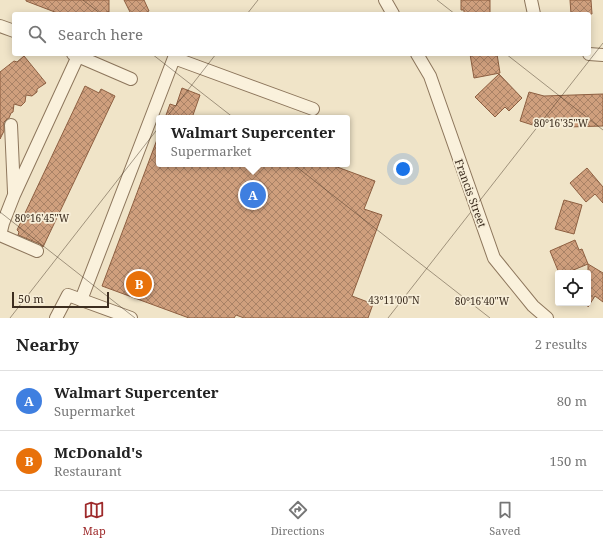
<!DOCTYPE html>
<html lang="en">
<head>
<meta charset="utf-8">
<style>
	:root { --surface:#fff; --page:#f6f6f6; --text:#222; --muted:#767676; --line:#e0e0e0; --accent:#9e2a2b }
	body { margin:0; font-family:"Noto Serif",serif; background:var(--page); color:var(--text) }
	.controls { position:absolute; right:12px; bottom:12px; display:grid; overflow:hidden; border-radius:4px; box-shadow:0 2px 10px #0003 }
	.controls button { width:36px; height:36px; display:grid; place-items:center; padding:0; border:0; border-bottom:1px solid var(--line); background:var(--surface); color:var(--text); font:20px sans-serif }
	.scale { position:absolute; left:12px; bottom:10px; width:97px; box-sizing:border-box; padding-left:4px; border:2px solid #3d2e20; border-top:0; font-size:11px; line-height:14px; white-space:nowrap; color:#3d2e20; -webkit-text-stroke:3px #f7eed8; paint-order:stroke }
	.you { position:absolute; left:403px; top:169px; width:14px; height:14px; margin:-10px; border:3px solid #fff; border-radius:50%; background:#1a73e8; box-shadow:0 0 0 6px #1a73e833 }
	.badge { display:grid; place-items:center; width:26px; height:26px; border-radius:50%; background:var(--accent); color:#fff; font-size:13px; font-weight:700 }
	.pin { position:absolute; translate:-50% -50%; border:2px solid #fff; box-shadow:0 1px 4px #0006 }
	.popup { position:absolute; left:156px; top:115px; width:194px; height:52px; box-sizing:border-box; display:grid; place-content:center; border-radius:4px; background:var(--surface); filter:drop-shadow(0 1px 3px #0005); font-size:13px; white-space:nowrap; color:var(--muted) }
	.popup b { font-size:15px; color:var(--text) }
	.popup::after { content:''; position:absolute; left:50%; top:100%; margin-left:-8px; border:8px solid transparent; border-top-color:var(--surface) }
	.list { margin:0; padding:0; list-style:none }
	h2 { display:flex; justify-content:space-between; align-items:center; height:52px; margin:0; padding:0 16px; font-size:17px }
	h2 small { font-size:13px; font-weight:400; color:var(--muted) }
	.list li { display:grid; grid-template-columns:26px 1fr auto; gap:12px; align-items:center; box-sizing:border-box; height:60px; padding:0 16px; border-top:1px solid var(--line) }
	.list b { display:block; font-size:15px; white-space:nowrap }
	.list p { margin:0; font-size:13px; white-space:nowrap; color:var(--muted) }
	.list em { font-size:13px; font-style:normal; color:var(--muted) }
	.icon { flex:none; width:22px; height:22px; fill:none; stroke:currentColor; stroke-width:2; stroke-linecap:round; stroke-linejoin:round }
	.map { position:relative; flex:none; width:603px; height:318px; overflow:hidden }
	.search { position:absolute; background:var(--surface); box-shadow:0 2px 10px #0003; left:12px; right:12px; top:12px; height:44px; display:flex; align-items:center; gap:10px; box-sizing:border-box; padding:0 14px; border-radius:4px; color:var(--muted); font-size:15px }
	.sheet { height:172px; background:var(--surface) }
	nav { display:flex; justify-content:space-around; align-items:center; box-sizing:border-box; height:56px; border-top:1px solid var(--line); background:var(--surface); font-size:11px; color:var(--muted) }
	nav a { display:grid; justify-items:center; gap:2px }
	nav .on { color:var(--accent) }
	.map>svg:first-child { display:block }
	.building { fill:url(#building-cross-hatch); stroke:#8d5f41 }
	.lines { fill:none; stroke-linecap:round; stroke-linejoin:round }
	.minor-casing { stroke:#8d765c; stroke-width:14 }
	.minor { stroke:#faf1dc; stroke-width:12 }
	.ticks { fill:none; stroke:#3d2e20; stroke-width:1; stroke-opacity:0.45 }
	.labels { text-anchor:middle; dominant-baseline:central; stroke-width:3.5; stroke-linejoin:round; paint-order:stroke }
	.street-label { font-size:11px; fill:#3d2e20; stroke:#f7eed8 }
	.ticks-label { font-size:10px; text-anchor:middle; fill:#3d2e20; stroke:#f7eed8; stroke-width:3.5; stroke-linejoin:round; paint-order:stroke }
</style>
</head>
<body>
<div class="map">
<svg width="603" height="318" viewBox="0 0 603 318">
	<defs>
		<pattern id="building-cross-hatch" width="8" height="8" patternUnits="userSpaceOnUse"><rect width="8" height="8" fill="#cf9f7d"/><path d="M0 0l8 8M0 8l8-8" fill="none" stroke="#a98266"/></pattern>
	</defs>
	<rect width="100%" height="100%" fill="#f0e4c8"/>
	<g class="building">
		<polygon points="26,0 109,0 109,12 106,12 106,14 60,14 26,1"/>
		<polygon points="124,0 144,0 149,11 143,14 131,14"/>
		<polygon points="461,0 490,0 490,14 464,14 464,10 461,10"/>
		<polygon points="570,0 591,0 592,14 571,14"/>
		<polygon points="470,54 497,54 500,73 474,78"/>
		<polygon points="24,56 46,83 37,89 37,92 32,96 26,95 25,102 21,106 14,104 13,112 11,113 9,118 7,119 4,122 4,131 0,139 0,72 14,61 17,62"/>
		<polygon points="499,74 522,98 509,111 505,107 495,117 475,97"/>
		<polygon points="85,86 99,93 101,89 115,96 43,247 40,244 18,235 19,232 17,230"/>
		<polygon points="182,88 200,95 192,118 165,118 170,104 176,106"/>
		<polygon points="529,92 544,96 603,94 603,126 567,127 566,121 547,122 546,124 540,122 539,127 520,121"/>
		<polygon points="158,137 159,137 159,164 329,164 375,181 364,209 382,215 352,296 373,304 368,318 244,318 236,315 234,318 189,318 102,286"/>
		<polygon points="587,168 603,187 603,203 595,194 586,202 570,183"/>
		<polygon points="564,200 582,205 574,234 555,229"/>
		<polygon points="575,240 579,250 582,249 588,264 566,273 559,273 550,251"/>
		<polygon points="588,264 603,273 603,302 595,296 588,307"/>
	</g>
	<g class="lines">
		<defs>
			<g id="minor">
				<polyline points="385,0 393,14"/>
				<polyline points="531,0 534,14"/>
				<polyline points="0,26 14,31"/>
				<polyline points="73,54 131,79"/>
				<polyline points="417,54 430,76 494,258 533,306 547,318"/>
				<polyline points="589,54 603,55"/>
				<polyline points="11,125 14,192"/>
				<polyline points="0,235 3,223 14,195 78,56"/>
				<polyline points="0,235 37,251"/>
				<polyline points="81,300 174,58 313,109"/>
				<polyline points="56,318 68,295 131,318"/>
			</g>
		</defs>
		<use href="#minor" class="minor-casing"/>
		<use href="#minor" class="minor"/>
	</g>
	<path class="ticks" d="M83,0l18,14M437,0l18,14M247,14l11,-14M152,54l338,264M506,54l97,76M0,212l135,106M10,318l206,-264M388,318l215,-275"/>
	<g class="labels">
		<g class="street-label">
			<text transform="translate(471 193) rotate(70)">Francis Street</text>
		</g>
	</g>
	<g class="ticks-label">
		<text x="561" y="127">80°16'35"W</text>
		<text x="42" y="222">80°16'45"W</text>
		<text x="394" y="304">43°11'00"N</text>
		<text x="482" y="305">80°16'40"W</text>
	</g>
</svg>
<div class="controls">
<button><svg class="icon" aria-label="locate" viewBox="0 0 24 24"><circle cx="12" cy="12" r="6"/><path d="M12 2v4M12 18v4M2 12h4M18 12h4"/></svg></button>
</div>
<div class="scale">50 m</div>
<div class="you"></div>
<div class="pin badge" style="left:253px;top:195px;background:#3f7fe0">A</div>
<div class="popup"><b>Walmart Supercenter</b>Supermarket</div>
<div class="pin badge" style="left:139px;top:284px;background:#e8710a">B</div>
<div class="search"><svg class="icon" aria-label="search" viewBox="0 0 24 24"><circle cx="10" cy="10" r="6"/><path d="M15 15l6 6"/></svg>Search here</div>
</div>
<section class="sheet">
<h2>Nearby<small>2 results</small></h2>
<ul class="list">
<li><span class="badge" style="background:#3f7fe0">A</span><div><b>Walmart Supercenter</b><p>Supermarket</p></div><em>80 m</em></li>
<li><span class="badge" style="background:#e8710a">B</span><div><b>McDonald's</b><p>Restaurant</p></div><em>150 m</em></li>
</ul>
</section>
<nav>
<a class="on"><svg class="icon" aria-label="map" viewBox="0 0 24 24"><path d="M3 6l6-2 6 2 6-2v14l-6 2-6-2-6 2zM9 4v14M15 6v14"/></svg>Map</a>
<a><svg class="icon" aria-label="directions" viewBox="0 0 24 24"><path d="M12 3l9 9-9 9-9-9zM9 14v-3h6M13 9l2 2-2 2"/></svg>Directions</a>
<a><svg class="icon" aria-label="saved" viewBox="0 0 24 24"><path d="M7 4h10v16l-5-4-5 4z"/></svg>Saved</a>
</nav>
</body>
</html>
